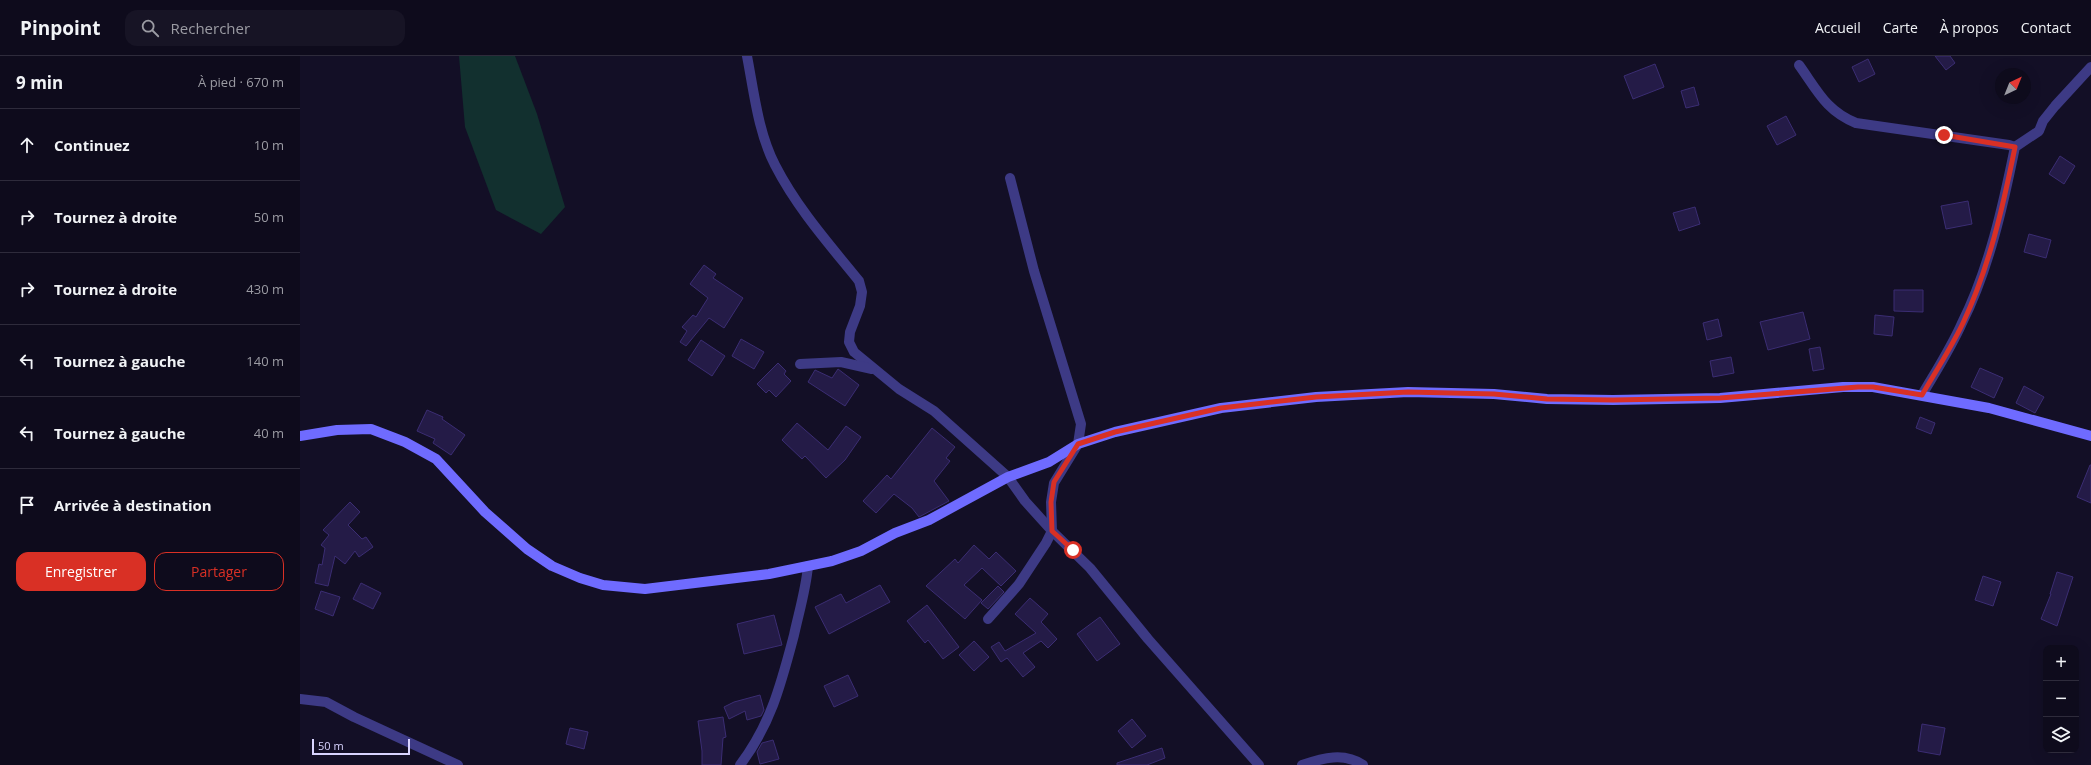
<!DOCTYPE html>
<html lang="fr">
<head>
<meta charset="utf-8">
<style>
	:root { --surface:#0e0b1c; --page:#171425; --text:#f1f3f6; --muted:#9b9ba3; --line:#2e2b3b; --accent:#d93025 }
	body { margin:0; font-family:"Open Sans",sans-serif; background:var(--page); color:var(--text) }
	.controls { position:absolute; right:12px; bottom:12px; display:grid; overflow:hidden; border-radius:8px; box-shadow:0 4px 16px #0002 }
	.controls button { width:36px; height:36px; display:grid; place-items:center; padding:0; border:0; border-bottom:1px solid var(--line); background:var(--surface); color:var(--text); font:20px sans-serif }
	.compass { position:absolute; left:1695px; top:12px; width:36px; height:36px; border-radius:50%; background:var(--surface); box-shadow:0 4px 16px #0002; rotate:43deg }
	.scale { position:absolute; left:12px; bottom:10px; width:98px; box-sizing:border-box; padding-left:4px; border:2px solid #d9d4ff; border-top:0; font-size:11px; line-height:14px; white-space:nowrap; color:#d9d4ff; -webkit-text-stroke:3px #130f26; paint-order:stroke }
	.stop { position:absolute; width:12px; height:12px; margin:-9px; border:3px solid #d93025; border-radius:50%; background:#fff }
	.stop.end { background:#d93025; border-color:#fff; box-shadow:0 1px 4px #0008 }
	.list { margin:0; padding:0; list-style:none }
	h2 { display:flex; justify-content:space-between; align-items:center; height:52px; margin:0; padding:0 16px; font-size:17px }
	h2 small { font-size:13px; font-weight:400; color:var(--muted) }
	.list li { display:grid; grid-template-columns:26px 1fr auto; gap:12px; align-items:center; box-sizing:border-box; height:72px; padding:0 16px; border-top:1px solid var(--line) }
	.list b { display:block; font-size:15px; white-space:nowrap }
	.list em { font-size:13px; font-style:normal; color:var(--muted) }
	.actions { display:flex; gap:8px; padding:12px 16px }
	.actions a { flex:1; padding:9px 0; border:1px solid var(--accent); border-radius:12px; text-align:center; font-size:14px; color:var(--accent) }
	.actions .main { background:var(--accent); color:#fff }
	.icon { flex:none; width:22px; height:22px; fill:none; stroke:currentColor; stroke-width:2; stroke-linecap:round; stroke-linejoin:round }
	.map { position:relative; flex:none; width:1791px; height:709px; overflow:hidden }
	header { display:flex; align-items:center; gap:24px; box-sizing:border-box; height:56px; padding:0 20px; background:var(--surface); border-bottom:1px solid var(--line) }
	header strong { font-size:19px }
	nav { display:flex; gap:22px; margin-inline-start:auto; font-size:14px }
	.search { width:280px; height:36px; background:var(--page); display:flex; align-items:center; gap:10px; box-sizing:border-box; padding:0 14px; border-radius:12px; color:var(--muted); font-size:15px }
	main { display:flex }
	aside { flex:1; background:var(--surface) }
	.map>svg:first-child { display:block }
	.green { fill:#12302f }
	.building { fill:#241b47; stroke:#3b2d73 }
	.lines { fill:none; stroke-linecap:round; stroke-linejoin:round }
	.street { stroke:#3d3a85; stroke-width:10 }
	.secondary { stroke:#6f6bff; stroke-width:10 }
	.route { stroke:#d93025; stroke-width:5 }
</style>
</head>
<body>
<header>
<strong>Pinpoint</strong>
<div class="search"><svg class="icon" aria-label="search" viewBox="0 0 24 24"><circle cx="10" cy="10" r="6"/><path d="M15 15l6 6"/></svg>Rechercher</div>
<nav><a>Accueil</a><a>Carte</a><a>À propos</a><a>Contact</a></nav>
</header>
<main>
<aside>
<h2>9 min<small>À pied · 670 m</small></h2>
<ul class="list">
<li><svg class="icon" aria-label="ahead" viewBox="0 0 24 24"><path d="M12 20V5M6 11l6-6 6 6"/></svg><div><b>Continuez</b></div><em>10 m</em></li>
<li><svg class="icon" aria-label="right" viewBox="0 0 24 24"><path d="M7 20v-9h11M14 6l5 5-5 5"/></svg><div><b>Tournez à droite</b></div><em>50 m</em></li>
<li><svg class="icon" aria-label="right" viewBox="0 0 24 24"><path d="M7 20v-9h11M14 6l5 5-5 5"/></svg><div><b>Tournez à droite</b></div><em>430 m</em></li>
<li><svg class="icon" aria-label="left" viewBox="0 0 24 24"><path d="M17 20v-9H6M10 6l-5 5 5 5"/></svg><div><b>Tournez à gauche</b></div><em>140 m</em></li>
<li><svg class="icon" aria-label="left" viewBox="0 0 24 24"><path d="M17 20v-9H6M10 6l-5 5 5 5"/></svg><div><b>Tournez à gauche</b></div><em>40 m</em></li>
<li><svg class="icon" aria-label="arrive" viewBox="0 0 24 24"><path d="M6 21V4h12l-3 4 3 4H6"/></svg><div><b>Arrivée à destination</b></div></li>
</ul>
<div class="actions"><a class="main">Enregistrer</a><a>Partager</a></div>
</aside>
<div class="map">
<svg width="1791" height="709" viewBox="0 0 1791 709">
	<rect width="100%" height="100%" fill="#130f26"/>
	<polygon class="green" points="159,0 215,0 237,58 265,151 241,178 196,154 165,71"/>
	<g class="building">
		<polygon points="1635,0 1650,0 1655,7 1646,14"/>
		<polygon points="1568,3 1575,18 1559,26 1552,11"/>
		<polygon points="1355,8 1364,31 1333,43 1324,20"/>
		<polygon points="1394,31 1399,49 1386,52 1381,35"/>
		<polygon points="1486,60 1496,79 1477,89 1467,70"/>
		<polygon points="1760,100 1775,110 1764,128 1749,118"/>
		<polygon points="1668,145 1672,168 1646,173 1641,150"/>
		<polygon points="1395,151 1400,168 1379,175 1373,157"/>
		<polygon points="1729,178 1751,184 1746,202 1724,196"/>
		<polygon points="404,209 416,218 413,222 443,242 424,272 409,262 386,290 380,286 387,275 382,271 393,259 396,261 408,242 390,228"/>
		<polygon points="1594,234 1623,234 1623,256 1594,255"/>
		<polygon points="1503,256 1510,283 1468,294 1460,266"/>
		<polygon points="1575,259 1594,261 1592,280 1574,278"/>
		<polygon points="1418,263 1422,280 1407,284 1403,267"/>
		<polygon points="441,283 464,296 454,313 432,300"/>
		<polygon points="401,284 425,300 412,320 388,304"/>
		<polygon points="1520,291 1524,313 1513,315 1509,293"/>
		<polygon points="1431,301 1434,317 1413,321 1410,305"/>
		<polygon points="478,307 486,315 484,318 491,325 476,341 469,334 466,337 457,328"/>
		<polygon points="1680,312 1703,322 1694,342 1671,331"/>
		<polygon points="538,313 559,329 545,350 508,326 515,314 532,322"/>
		<polygon points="1724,330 1744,341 1735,357 1716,347"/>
		<polygon points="127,354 143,361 142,363 165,379 151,399 133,387 135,383 117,375"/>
		<polygon points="1620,361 1635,367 1631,378 1616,372"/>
		<polygon points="497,367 528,394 546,370 561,381 545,404 526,422 505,400 502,403 482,384"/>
		<polygon points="632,372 655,391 646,402 650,405 634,425 649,445 619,461 612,452 594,438 576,457 563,445 587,419 591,423"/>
		<polygon points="1790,409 1791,409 1791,447 1777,441"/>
		<polygon points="50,446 60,456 48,469 62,483 66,481 73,491 59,501 55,495 45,508 35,500 28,530 15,527 19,508 22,509 25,492 21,489 29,479 23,474"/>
		<polygon points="674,489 689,503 696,496 716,515 701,530 682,512 664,529 682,544 665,563 626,530 655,503 658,507"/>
		<polygon points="1757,516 1773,521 1757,570 1741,563 1751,538 1750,538"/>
		<polygon points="1683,520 1701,526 1693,550 1675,544"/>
		<polygon points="61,527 81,537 73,553 53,543"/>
		<polygon points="580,529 590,546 529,578 515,551 541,538 546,547"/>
		<polygon points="698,530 704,536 688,553 681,547"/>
		<polygon points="21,535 40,541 33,560 15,553"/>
		<polygon points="730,542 748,558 741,566 757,583 748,592 741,585 723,597 735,611 723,621 707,602 701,606 691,591 699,586 705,595 736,577 715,558"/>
		<polygon points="627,549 659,591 643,603 628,584 625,587 607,565"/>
		<polygon points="474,559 482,589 444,598 437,568"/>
		<polygon points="800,561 820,588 797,605 777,578"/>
		<polygon points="674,585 689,601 674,615 659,599"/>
		<polygon points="548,619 558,640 534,651 524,630"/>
		<polygon points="460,639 464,654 461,660 447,664 445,655 429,663 424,651 434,646"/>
		<polygon points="423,661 426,681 423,682 421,709 402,709 402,695 398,665"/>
		<polygon points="832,663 846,680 832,692 818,675"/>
		<polygon points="1622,668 1645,672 1640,699 1618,695"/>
		<polygon points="270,672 288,676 284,693 266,688"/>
		<polygon points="473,684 479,703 460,708 457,696 462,687"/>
		<polygon points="862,692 865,702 847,709 817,709 817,707"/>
	</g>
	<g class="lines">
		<g class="street">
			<path d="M447,0c7,36 11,76 28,109 22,43 54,79 84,116l3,11 -2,14 -10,26 -1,10 5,10 45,37 35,22 74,66 17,24 27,30 38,37 58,71 111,126"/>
			<path d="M1499,9c18,25 27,46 57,58l153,22 6,2"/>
			<polyline points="500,308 541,306 572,313"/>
			<path d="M1622,339c14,-24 29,-47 40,-72 27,-54 41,-117 53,-176l24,-16 4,-10 12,-15 36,-39"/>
			<polyline points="688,563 719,528 746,487 752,475 751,446 754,427 778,388 781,368 734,215 710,122"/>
			<polyline points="0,643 26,646 54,661 158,709"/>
			<path d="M440,709c31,-41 41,-81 54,-130 5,-23 12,-46 14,-69"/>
			<path d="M1002,709c21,-7 42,-13 61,0"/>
		</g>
		<polyline class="secondary" points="0,380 37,374 71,373 105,386 136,403 185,456 227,493 252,510 280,522 303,529 345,533 469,518 532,505 561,495 595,477 629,464 708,421 749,406 778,388 815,376 921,352 1016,341 1108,336 1194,338 1247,343 1313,344 1420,342 1543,331 1573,331 1689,352 1791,380"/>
	</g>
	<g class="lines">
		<path class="route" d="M773,494l-21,-19 -1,-29 3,-20 24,-38 37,-12 106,-24 95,-11 92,-5 86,2 53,5 66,1 107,-2 138,-11h15l49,8c14,-24 29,-47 41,-72 26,-55 40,-116 52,-176l-71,-12"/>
	</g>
</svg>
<div class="controls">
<button>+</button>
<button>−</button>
<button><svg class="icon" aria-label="layers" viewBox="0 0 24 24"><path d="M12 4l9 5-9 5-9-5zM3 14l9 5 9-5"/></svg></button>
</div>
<svg class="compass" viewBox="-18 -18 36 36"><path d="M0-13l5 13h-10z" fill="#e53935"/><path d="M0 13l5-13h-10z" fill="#9b9ba3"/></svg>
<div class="scale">50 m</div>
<div class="stop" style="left:773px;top:494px"></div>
<div class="stop end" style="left:1644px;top:79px"></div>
</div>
</main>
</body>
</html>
